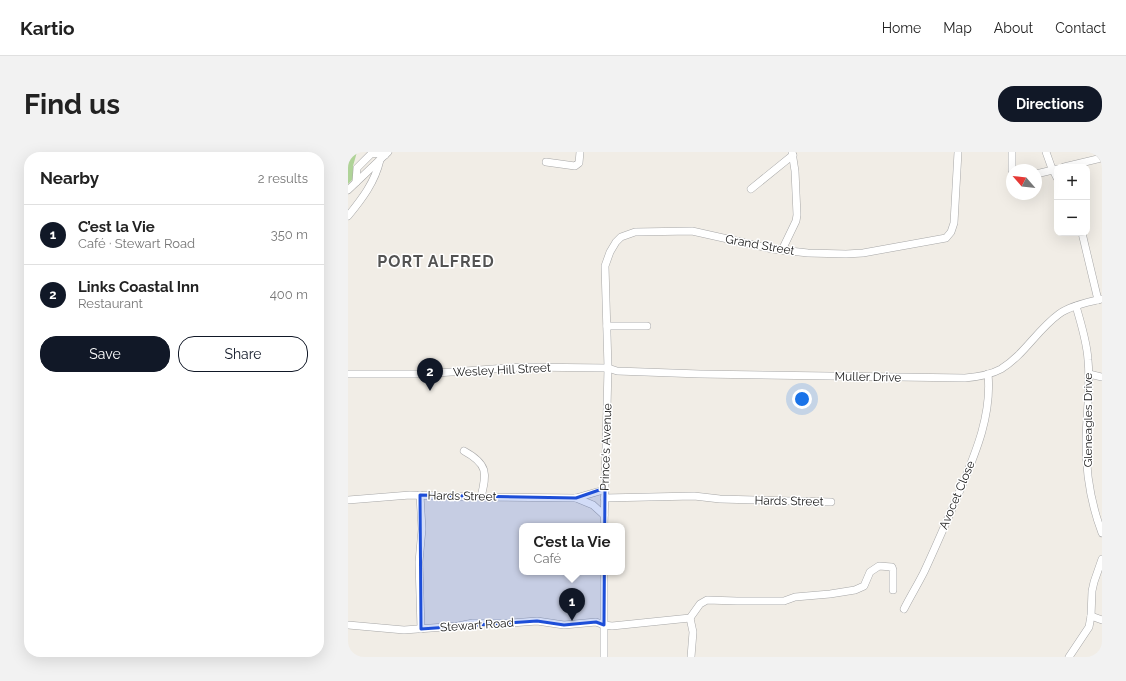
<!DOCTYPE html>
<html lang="en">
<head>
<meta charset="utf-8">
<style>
	:root { --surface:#fff; --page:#f2f2f2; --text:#222; --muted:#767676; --line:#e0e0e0; --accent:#111827 }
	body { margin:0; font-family:Raleway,sans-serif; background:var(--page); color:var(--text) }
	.controls { position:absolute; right:12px; top:12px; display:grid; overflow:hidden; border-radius:8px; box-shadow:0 4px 16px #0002 }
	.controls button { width:36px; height:36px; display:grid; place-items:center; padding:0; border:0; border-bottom:1px solid var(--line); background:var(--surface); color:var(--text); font:20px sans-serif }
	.compass { position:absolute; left:658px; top:12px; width:36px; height:36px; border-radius:50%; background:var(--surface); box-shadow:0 4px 16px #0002; rotate:298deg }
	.you { position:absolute; left:454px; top:247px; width:14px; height:14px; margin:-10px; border:3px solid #fff; border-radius:50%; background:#1a73e8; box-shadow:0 0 0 6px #1a73e833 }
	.badge { display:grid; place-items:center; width:26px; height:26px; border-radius:50%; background:var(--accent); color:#fff; font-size:13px; font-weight:700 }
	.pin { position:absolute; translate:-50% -33px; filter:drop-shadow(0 1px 2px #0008) }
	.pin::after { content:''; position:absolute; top:21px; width:14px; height:12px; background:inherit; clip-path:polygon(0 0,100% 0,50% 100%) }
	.popup { position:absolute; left:171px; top:371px; width:106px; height:52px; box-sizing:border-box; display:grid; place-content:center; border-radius:8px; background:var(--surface); filter:drop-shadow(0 1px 3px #0005); font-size:13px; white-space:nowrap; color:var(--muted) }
	.popup b { font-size:15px; color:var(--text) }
	.popup::after { content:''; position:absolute; left:50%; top:100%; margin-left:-8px; border:8px solid transparent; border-top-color:var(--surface) }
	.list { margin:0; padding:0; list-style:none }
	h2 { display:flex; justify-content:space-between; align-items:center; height:52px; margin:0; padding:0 16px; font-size:17px }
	h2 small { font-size:13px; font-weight:400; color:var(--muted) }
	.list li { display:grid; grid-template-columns:26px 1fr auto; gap:12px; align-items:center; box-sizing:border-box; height:60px; padding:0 16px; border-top:1px solid var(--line) }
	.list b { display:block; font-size:15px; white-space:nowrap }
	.list p { margin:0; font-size:13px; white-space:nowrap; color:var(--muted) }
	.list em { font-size:13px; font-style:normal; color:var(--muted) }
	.actions { display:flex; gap:8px; padding:12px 16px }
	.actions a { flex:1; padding:9px 0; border:1px solid var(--accent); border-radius:16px; text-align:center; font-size:14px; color:var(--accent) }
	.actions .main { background:var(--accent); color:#fff }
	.map { position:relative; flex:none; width:754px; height:505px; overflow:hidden; border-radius:16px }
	header { display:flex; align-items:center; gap:24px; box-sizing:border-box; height:56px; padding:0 20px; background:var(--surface); border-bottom:1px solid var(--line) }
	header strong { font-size:19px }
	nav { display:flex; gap:22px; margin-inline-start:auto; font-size:14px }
	.intro { display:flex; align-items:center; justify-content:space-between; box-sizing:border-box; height:96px; padding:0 24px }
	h1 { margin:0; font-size:28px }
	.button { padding:10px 18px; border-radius:16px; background:var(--accent); color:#fff; font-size:14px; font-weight:700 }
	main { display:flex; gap:24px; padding:0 24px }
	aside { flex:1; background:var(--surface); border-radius:16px; box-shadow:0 4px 16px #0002 }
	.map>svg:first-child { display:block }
	.forest { fill:#afd398 }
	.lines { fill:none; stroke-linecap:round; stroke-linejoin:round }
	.minor-casing { stroke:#a7a7a7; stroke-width:8 }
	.minor { stroke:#fff; stroke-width:7 }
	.marked { fill:#1d4ed8; fill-opacity:0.2; stroke:#1d4ed8; stroke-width:3; stroke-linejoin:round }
	.labels { text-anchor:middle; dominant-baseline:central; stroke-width:3; stroke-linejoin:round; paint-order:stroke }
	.street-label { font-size:12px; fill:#202020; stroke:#fff }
	.district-label { font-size:16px; font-weight:bold; letter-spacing:1px; fill:#535353; stroke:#fff }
</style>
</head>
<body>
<header>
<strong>Kartio</strong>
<nav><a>Home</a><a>Map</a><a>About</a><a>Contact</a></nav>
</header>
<div class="intro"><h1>Find us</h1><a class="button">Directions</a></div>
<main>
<aside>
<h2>Nearby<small>2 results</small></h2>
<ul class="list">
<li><span class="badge">1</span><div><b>C’est la Vie</b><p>Café · Stewart Road</p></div><em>350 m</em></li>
<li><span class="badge">2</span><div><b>Links Coastal Inn</b><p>Restaurant</p></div><em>400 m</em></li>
</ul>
<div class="actions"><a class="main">Save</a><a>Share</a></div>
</aside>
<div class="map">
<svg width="754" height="505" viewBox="0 0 754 505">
	<rect width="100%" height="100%" fill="#f1ede6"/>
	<polygon class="forest" points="0,0 9,0 5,14 5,27 0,32"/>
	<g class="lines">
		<defs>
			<g id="minor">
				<polyline points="664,0 664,18"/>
				<polyline points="698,0 703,14 709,26"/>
				<polyline points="198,10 227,14 231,11 232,0"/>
				<polyline points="716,15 754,6"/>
				<polyline points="688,22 709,17"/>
				<polyline points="8,30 9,16 24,1 37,3"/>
				<polyline points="403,37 445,3"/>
				<polyline points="0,38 40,0"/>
				<path d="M0,64c14,-17 27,-34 32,-56"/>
				<polyline points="734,81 750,148"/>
				<polyline points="434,98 448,69 449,63 447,19 444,0"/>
				<path d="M728,154c5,18 11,36 12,54 3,28 -2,56 -2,83 0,31 5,61 16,90"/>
				<polyline points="259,174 299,174"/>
				<path d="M0,222h75l98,-7 87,1 9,3 83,3 265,4c12,-1 25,-3 36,-9 23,-14 36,-39 58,-55 11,-8 29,-12 43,-15"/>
				<polyline points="741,222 754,225"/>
				<path d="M116,299c24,13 23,22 17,46"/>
				<polyline points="72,343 74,377 71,410 73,477"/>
				<polyline points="228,346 245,353 256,363"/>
				<polyline points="256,346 346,344 372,347 483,350"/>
				<polyline points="0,348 62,343 125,345 228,346 252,339 257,336"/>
				<polyline points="256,374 260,216 257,114 262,100 268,90 273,85 287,80 344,79 424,97 460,101 498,102 515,101 598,86 603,80 606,71 610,0"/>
				<path d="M556,457c6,-12 14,-25 20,-37 13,-28 25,-56 37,-84 15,-36 31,-74 27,-114"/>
				<polyline points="743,464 754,468"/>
				<polyline points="342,466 345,480 343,505"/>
				<polyline points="0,473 56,478 110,474 125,471 163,471 189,469 216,473 248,470 256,473 264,474 342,466 352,452 359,448 389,449 436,449 447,445 482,442 507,438 516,434 522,420 531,414 544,415 545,418 545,438"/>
				<polyline points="256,505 256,420"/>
				<polyline points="721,505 741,475 743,464 744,439 746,430 754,407"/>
			</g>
		</defs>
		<use href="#minor" class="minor-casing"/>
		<use href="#minor" class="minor"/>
	</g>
	<path class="marked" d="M257,336l-1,137 -8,-3 -32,3 -27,-4 -116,8 -1,-134 156,3z"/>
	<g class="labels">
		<g class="street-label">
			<text transform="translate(412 93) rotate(10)">Grand Street</text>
			<text transform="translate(154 218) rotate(-3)">Wesley Hill Street</text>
			<text transform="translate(520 225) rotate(1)">Muller Drive</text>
			<text transform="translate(740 268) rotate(-90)">Gleneagles Drive</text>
			<text transform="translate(258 295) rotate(-88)">Prince's Avenue</text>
			<text transform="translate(609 343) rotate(-67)">Avocet Close</text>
			<text transform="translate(114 344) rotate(1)">Hards Street</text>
			<text transform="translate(441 349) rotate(1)">Hards Street</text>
			<text transform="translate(129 473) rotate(-4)">Stewart Road</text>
		</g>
		<g class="district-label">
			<text x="88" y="109">PORT ALFRED</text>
		</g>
	</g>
</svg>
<div class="controls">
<button>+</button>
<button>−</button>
</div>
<svg class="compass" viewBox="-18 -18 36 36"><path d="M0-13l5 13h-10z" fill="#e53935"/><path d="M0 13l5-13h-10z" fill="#767676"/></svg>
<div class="you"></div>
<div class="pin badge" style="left:224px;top:469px">1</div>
<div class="popup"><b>C’est la Vie</b>Café</div>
<div class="pin badge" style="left:82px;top:239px">2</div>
</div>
</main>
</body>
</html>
